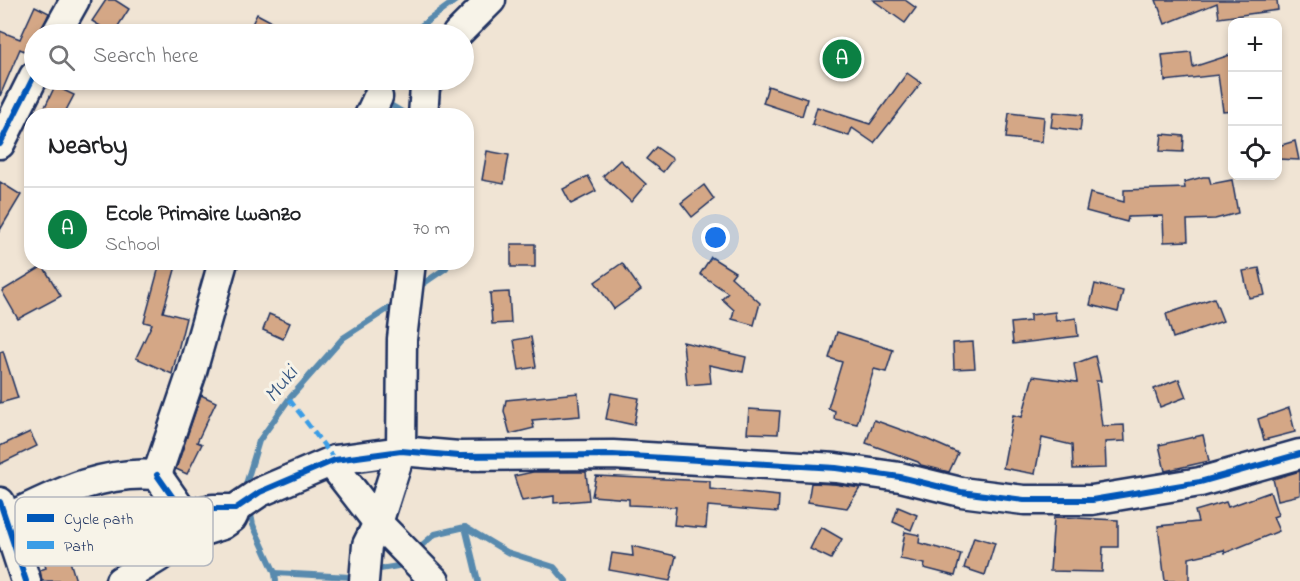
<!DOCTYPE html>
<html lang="en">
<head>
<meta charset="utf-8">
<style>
	:root { --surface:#fff; --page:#f6f6f6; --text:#202124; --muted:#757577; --line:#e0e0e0; --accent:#0b8043 }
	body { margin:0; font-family:"Indie Flower",sans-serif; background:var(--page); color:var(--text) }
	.controls { position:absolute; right:18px; top:18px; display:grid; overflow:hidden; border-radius:12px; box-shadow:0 3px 9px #0003 }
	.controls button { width:54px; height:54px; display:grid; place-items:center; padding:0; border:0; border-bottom:2px solid var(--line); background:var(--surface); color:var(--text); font:30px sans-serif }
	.you { position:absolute; left:716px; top:238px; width:21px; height:21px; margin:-15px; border:4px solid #fff; border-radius:50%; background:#1a73e8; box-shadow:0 0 0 9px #1a73e833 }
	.badge { display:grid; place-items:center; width:39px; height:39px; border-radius:50%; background:var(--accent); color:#fff; font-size:20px; font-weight:700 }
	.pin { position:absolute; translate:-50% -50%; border:3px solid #fff; box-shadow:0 2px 6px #0006 }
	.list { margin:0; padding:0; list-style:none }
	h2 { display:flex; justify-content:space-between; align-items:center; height:78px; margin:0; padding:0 24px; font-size:26px }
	h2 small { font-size:20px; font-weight:400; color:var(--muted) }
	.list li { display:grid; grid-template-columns:39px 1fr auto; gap:18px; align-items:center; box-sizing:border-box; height:84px; padding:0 24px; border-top:2px solid var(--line) }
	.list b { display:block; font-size:22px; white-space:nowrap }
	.list p { margin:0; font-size:20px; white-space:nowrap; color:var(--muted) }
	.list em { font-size:20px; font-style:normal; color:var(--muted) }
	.icon { flex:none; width:33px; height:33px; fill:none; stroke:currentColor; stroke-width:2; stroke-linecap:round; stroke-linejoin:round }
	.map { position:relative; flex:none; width:1300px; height:581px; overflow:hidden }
	.search { position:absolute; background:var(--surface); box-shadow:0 3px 9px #0003; left:24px; top:24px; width:450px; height:66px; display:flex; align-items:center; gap:15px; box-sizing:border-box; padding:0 21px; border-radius:33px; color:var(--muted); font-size:22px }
	.panel { position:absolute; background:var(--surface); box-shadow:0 3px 9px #0003; left:24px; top:108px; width:450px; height:162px; border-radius:24px }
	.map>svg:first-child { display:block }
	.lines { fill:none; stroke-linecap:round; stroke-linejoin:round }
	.stream { stroke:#598aae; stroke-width:6 }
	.building { fill:#d4a786; stroke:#1b2f5e; stroke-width:1.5 }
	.minor-casing { stroke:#1b2f5e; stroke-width:33 }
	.minor { stroke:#f7f3e8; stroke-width:28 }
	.quiet { stroke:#3b9de6; stroke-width:4.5; stroke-dasharray:9 4.5; stroke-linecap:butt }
	.cycleway-casing { stroke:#f7f3e8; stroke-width:10 }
	.cycleway { stroke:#0057b8; stroke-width:6 }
	.labels { text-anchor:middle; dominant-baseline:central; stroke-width:6; stroke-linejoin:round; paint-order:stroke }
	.water-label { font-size:22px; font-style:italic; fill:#355580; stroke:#f7f3e8 }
	.key { fill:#f7f3e8; stroke:#b5b8bf; stroke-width:1.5 }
	.key-label { font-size:16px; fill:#1b2f5e }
</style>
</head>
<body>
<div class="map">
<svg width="1300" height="581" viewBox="0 0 1300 581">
	<rect width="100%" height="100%" fill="#f0e4d4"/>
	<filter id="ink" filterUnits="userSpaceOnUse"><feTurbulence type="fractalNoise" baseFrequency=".0167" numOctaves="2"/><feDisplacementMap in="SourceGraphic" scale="12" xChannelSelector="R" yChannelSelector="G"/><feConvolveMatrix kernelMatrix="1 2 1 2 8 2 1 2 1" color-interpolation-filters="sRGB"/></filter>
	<g filter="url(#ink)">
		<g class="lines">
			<g class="stream">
				<polyline points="410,34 456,0"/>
				<polyline points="378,91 379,80"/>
				<polyline points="384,101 409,116"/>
				<polyline points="466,197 466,208"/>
				<polyline points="417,288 446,268 449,262"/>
				<polyline points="247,490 246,484 259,441 289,399 343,338 397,303"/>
				<polyline points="250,509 253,525 275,573 276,581"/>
				<polyline points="465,527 478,581"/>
				<polyline points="415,551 435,534 465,527 507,552 554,567 566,581"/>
				<polyline points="374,570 398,566 406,560"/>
				<polyline points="275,573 351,577 358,575"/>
			</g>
		</g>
		<g class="building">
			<polygon points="106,0 115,0 129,9 113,34 92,21"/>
			<polygon points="873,0 905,0 916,8 905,23"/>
			<polygon points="1156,0 1277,0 1278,10 1219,18 1217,3 1165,24"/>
			<polygon points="35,6 49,13 40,34 34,34 31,54 20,49 0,96 0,31 20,39"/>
			<polygon points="257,14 295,34 247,34"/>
			<polygon points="1191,52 1193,67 1233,54 1233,110 1223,111 1218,75 1165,81 1162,55"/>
			<polygon points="907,73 921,83 874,143 852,128 849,136 812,124 817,107 870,124"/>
			<polygon points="55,86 74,95 63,116 52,116 43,111"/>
			<polygon points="768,86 807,99 802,116 763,103"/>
			<polygon points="1053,112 1082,115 1080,131 1051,127"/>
			<polygon points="1009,113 1044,117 1042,142 1006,138"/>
			<polygon points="1162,134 1184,136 1183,152 1160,151"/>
			<polygon points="1295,141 1299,160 1278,159 1278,146"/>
			<polygon points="656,147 673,159 663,172 646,159"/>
			<polygon points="487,151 509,155 504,184 482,180"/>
			<polygon points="620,160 646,184 631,202 603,176"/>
			<polygon points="588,176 596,191 571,204 563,189"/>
			<polygon points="1203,177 1209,177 1211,184 1232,180 1238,213 1215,219 1187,220 1188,241 1164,242 1163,216 1128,217 1127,222 1086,211 1090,193 1124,202 1124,190 1185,188 1184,182"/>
			<polygon points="0,182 21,195 0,230"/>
			<polygon points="704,185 714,199 692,217 681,203"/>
			<rect x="511" y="244" width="24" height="23"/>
			<polygon points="711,257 735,272 731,277 760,303 754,325 732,319 734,310 722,299 728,293 700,274"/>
			<polygon points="160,263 176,266 163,312 186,318 172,374 136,358 152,324 144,322"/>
			<polygon points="622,263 641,290 614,309 595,282"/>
			<polygon points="43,266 61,296 18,319 2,291"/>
			<polygon points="1259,268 1265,295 1249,298 1243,271"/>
			<polygon points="1095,284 1123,291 1118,312 1090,305"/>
			<polygon points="509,292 511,323 492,324 490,293"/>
			<polygon points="1214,298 1223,321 1173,338 1166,314"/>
			<polygon points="1055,312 1056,321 1076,318 1078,336 1013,344 1011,323 1030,321 1030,315"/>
			<polygon points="269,314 290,323 283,339 263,330"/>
			<polygon points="837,332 893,350 886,372 874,369 857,424 834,419 835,411 828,408 842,362 829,358"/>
			<polygon points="531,337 536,367 519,370 514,340"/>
			<polygon points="683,342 746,357 743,372 709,365 711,383 687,385"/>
			<polygon points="973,342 975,368 954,369 953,343"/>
			<polygon points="3,351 18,398 0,403 0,352"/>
			<polygon points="1095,356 1101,381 1096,381 1102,426 1124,425 1125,441 1105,442 1106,468 1073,469 1072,445 1042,438 1035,474 1003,468 1013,415 1022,417 1033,376 1077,382 1074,364"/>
			<polygon points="1179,379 1186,397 1160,407 1154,389"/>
			<polygon points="578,393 580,416 532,420 534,428 510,434 504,411 506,400"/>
			<polygon points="611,393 639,398 634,425 606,419"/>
			<polygon points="201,395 216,402 197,442 202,444 187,474 176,469"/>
			<polygon points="1289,408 1295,432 1264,440 1258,419"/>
			<polygon points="749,409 780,411 778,434 747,433"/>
			<polygon points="874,420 924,438 958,453 949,472 921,465 918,462 866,443"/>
			<polygon points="30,432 37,446 0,464 0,446"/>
			<polygon points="1203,435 1209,461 1165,471 1159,445"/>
			<polygon points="1300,471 1300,495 1278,500 1273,479"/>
			<polygon points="533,472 586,472 589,500 554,503 554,496 522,501 514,476"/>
			<polygon points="596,476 710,481 710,489 779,496 778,512 708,506 706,528 674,525 676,507 629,505 629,499 592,496"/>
			<polygon points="811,483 834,484 860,488 847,508 808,502"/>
			<polygon points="1270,492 1278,515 1273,517 1279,531 1225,553 1224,550 1189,558 1189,581 1165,581 1158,526 1198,522 1195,511 1226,502 1228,507"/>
			<polygon points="898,507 917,515 911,530 893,522"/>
			<polygon points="53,517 70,561 76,581 42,581 40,570 46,568 31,525"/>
			<polygon points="1054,517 1118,520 1118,547 1103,547 1102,572 1050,571"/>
			<polygon points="821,527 842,539 831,559 810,549"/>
			<polygon points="905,532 920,535 919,543 961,554 955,576 924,568 925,564 900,559"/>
			<polygon points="974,537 995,543 985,575 964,568"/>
			<polygon points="632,546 676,556 670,581 609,570 612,553 633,556"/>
		</g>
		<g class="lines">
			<defs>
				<g id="minor">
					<polyline points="56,34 75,0"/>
					<polyline points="457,34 491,0"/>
					<polyline points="369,116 378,97"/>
					<polyline points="423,116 425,87 429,80"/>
					<polyline points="0,144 34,76"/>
					<polyline points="335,460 336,469 378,523 435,581"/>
					<polyline points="157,475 185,515 213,509 235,509 260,492 335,460 401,451 459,456 613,455 836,468 900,477 961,492 1024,500 1092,500 1200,482 1300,454"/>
					<polyline points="0,502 26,581"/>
					<path d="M5,519c50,-24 96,-49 152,-44l34,-100 32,-113"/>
					<polyline points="120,581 159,557 178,539 222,525 232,518 234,514"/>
					<polyline points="364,581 367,545 378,523 401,451 402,339 411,262"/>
				</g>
			</defs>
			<use href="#minor" class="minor-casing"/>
			<use href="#minor" class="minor"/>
			<polyline class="quiet" points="289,399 335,460"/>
			<defs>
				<g id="cycleway">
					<polyline points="0,144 34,76"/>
					<polyline points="157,475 185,515 213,509 235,509 260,492 335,460 401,451 459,456 613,455 836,468 900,477 961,492 1024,500 1092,500 1200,482 1300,454"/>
					<polyline points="0,502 26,581"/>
				</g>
			</defs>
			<use href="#cycleway" class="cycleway-casing"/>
			<use href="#cycleway" class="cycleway"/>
		</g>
	</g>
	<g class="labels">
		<g class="water-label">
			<text transform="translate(282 385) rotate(-51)">Muki</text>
		</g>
	</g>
	<rect x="15" y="497" width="198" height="69" rx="9" class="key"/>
	<rect x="27" y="514" width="27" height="8" fill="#0057b8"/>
	<rect x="27" y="541" width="27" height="8" fill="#3b9de6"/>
	<g class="key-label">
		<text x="64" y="524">Cycle path</text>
		<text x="64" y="551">Path</text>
	</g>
</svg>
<div class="controls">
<button>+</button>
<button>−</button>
<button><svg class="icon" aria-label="locate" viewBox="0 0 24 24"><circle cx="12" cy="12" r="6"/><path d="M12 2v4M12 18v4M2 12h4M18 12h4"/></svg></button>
</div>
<div class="you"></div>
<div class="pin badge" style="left:842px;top:59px">A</div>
<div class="search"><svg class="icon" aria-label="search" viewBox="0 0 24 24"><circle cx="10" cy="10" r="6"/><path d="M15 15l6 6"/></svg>Search here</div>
<section class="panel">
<h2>Nearby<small></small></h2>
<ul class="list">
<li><span class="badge">A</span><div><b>Ecole Primaire Lwanzo</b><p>School</p></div><em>70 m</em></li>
</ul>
</section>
</div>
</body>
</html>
